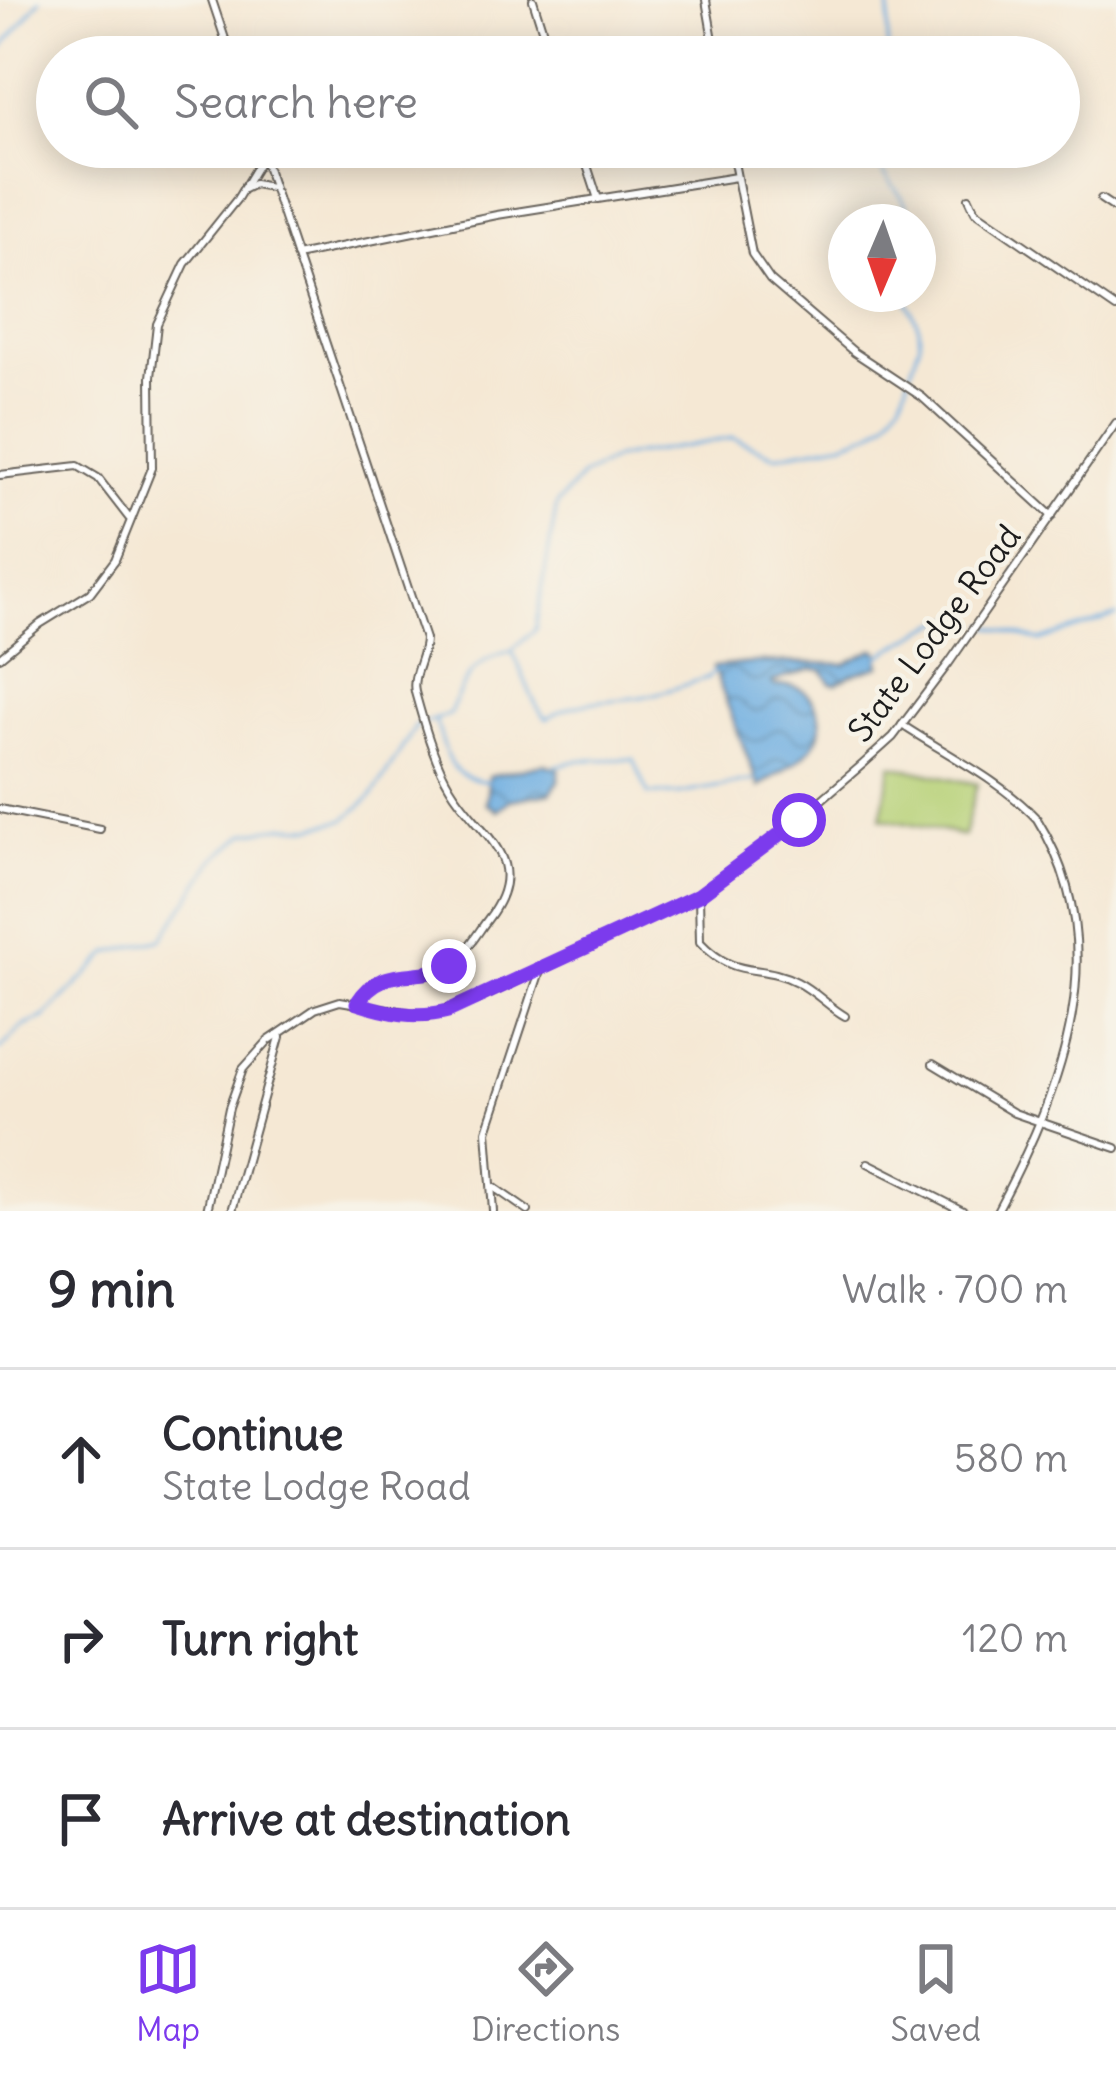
<!DOCTYPE html>
<html lang="en">
<head>
<meta charset="utf-8">
<style>
	:root { --surface:#fff; --page:#f2f2f3; --text:#2b2b33; --muted:#7c7c81; --line:#e1e1e2; --accent:#7c3aed }
	body { margin:0; font-family:Delius,sans-serif; background:var(--page); color:var(--text) }
	.compass { position:absolute; left:828px; top:204px; width:108px; height:108px; border-radius:50%; background:var(--surface); box-shadow:0 6px 30px #0003; rotate:182deg }
	.stop { position:absolute; width:36px; height:36px; margin:-27px; border:9px solid #7c3aed; border-radius:50%; background:#fff }
	.stop.end { background:#7c3aed; border-color:#fff; box-shadow:0 3px 12px #0008 }
	.list { margin:0; padding:0; list-style:none }
	h2 { display:flex; justify-content:space-between; align-items:center; height:156px; margin:0; padding:0 48px; font-size:51px }
	h2 small { font-size:39px; font-weight:400; color:var(--muted) }
	.list li { display:grid; grid-template-columns:78px 1fr auto; gap:36px; align-items:center; box-sizing:border-box; height:180px; padding:0 48px; border-top:3px solid var(--line) }
	.list b { display:block; font-size:45px; white-space:nowrap }
	.list p { margin:0; font-size:39px; white-space:nowrap; color:var(--muted) }
	.list em { font-size:39px; font-style:normal; color:var(--muted) }
	.icon { flex:none; width:66px; height:66px; fill:none; stroke:currentColor; stroke-width:2; stroke-linecap:round; stroke-linejoin:round }
	.map { position:relative; flex:none; width:1116px; height:1211px; overflow:hidden }
	.search { position:absolute; background:var(--surface); box-shadow:0 6px 30px #0003; left:36px; right:36px; top:36px; height:132px; display:flex; align-items:center; gap:30px; box-sizing:border-box; padding:0 42px; border-radius:66px; color:var(--muted); font-size:45px }
	.sheet { height:696px; background:var(--surface) }
	nav { display:flex; justify-content:space-around; align-items:center; box-sizing:border-box; height:168px; border-top:3px solid var(--line); background:var(--surface); font-size:33px; color:var(--muted) }
	nav a { display:grid; justify-items:center; gap:6px }
	nav .on { color:var(--accent) }
	.map>svg:first-child { display:block }
	.park { fill:#b5d075; stroke:#687648; stroke-width:3 }
	.water { fill:url(#water-waves); stroke:#45657e; stroke-width:3 }
	.lines { fill:none; stroke-linecap:round; stroke-linejoin:round }
	.stream { stroke:#6eaee1; stroke-width:3 }
	.minor-casing { stroke:#68635c; stroke-width:10 }
	.minor { stroke:#fff; stroke-width:6 }
	.route { stroke:#7c3aed; stroke-width:15 }
	.labels { text-anchor:middle; dominant-baseline:central; stroke-width:9; stroke-linejoin:round; paint-order:stroke }
	.street-label { font-size:33px; fill:#1c1c1c; stroke:#f7f3e8 }
</style>
</head>
<body>
<div class="map">
<svg width="1116" height="1211" viewBox="0 0 1116 1211">
	<defs>
		<pattern id="water-waves" width="16" height="10" patternUnits="userSpaceOnUse" patternTransform="scale(3)"><rect width="16" height="10" fill="#6eaee1"/><path d="M0 5q4-4 8 0t8 0" fill="none" stroke="#5a8db6"/></pattern>
	</defs>
	<rect width="100%" height="100%" fill="#f7f3e8"/>
	<filter id="ink" filterUnits="userSpaceOnUse"><feTurbulence type="fractalNoise" baseFrequency=".00833" numOctaves="2"/><feDisplacementMap in="SourceGraphic" scale="24" xChannelSelector="R" yChannelSelector="G"/><feConvolveMatrix kernelMatrix="1 2 1 2 8 2 1 2 1" color-interpolation-filters="sRGB"/></filter>
	<filter id="wash" filterUnits="userSpaceOnUse"><feTurbulence type="fractalNoise" baseFrequency=".004" numOctaves="4" result="noise"/><feDisplacementMap in="SourceGraphic" scale="48" xChannelSelector="R" yChannelSelector="G"/><feGaussianBlur stdDeviation="2.7" result="paint"/><feColorMatrix in="noise" values="0 0 0 0 0 0 0 0 0 0 0 0 0 0 0 0 0 1.4 0 .05"/><feComposite in="paint" operator="in"/></filter>
	<g filter="url(#wash)">
		<rect width="100%" height="100%" fill="#f5e8d4"/>
		<polygon class="park" points="892,765 977,784 964,836 881,818"/>
		<g class="water">
			<path d="M875,649l4,3 1,14 -30,9 -14,9 -5,-1 -9,-13 -11,-1 -39,13 3,4c18,-2 31,1 40,18 23,41 -26,61 -56,83l-46,-120 49,-5 83,2z"/>
			<polygon points="544,764 559,769 559,781 550,793 510,800 497,810 486,804 489,776"/>
		</g>
		<g class="lines">
			<g class="stream">
				<polyline points="0,51 40,0"/>
				<polyline points="887,57 890,0"/>
				<path d="M873,147c4,31 36,45 37,75"/>
				<polyline points="986,625 1040,641 1116,616"/>
				<polyline points="513,649 535,630 557,504 582,476 616,458 733,438 775,455 845,442 871,432 887,420 902,398 920,342 919,327 904,294"/>
				<path d="M877,657c30,-15 59,-40 95,-41"/>
				<path d="M435,721c15,34 7,56 54,61"/>
				<polyline points="555,766 581,760 634,759 648,794 678,794 754,780"/>
				<path d="M0,1050l22,-23 22,-9 65,-65 53,-14 53,-80 31,-26 40,-7 27,1 33,-8 26,-23 44,-70 34,-12c12,-33 25,-56 62,-63 11,19 20,56 35,68 28,-20 61,-17 94,-22 21,-3 44,-13 66,-19l8,-7"/>
			</g>
		</g>
	</g>
	<g filter="url(#ink)">
		<g class="lines">
			<defs>
				<g id="minor">
					<polyline points="212,0 231,57"/>
					<polyline points="533,0 551,57"/>
					<polyline points="706,0 716,57"/>
					<path d="M260,147l165,492c0,18 -14,36 -10,53 8,29 19,69 35,95 29,49 84,71 38,132 -12,16 -24,38 -42,49 -28,17 -65,-8 -89,35"/>
					<polyline points="581,147 598,199"/>
					<polyline points="731,147 752,254 770,280 854,352 922,397 1052,516"/>
					<polyline points="244,189 254,184 271,187"/>
					<polyline points="969,198 975,211 1116,308"/>
					<polyline points="1101,199 1116,209"/>
					<polyline points="296,256 497,215 736,177"/>
					<polyline points="0,475 78,466 98,478 129,518"/>
					<polyline points="0,657 40,624 90,593 115,560 152,468 151,377 157,324 185,264 237,199 263,156"/>
					<path d="M902,725c44,29 98,55 135,94 79,127 27,267 -40,392"/>
					<polyline points="0,809 100,829"/>
					<path d="M699,895l1,47c37,39 58,20 97,40 18,9 32,25 48,34"/>
					<polyline points="933,1064 1014,1113 1116,1148"/>
					<polyline points="868,1163 963,1211"/>
					<polyline points="492,1186 528,1211"/>
					<polyline points="207,1211 229,1108 243,1069 268,1041 315,1009 340,1001 428,1016 480,998 702,893 799,819 863,764 893,737 949,663 1116,423"/>
					<polyline points="232,1211 280,1037"/>
					<polyline points="493,1211 487,1131 541,968"/>
				</g>
			</defs>
			<use href="#minor" class="minor-casing"/>
			<use href="#minor" class="minor"/>
		</g>
	</g>
	<g class="lines" filter="url(#ink)">
		<path class="route" d="M449,966c-33,17 -66,-4 -92,37 30,10 60,16 91,8l251,-116 100,-75"/>
	</g>
	<g class="labels">
		<g class="street-label">
			<text transform="translate(934 633) rotate(-53)">State Lodge Road</text>
		</g>
	</g>
</svg>
<svg class="compass" viewBox="-18 -18 36 36"><path d="M0-13l5 13h-10z" fill="#e53935"/><path d="M0 13l5-13h-10z" fill="#7c7c81"/></svg>
<div class="stop" style="left:799px;top:820px"></div>
<div class="stop end" style="left:449px;top:966px"></div>
<div class="search"><svg class="icon" aria-label="search" viewBox="0 0 24 24"><circle cx="10" cy="10" r="6"/><path d="M15 15l6 6"/></svg>Search here</div>
</div>
<section class="sheet">
<h2>9 min<small>Walk · 700 m</small></h2>
<ul class="list">
<li><svg class="icon" aria-label="ahead" viewBox="0 0 24 24"><path d="M12 20V5M6 11l6-6 6 6"/></svg><div><b>Continue</b><p>State Lodge Road</p></div><em>580 m</em></li>
<li><svg class="icon" aria-label="right" viewBox="0 0 24 24"><path d="M7 20v-9h11M14 6l5 5-5 5"/></svg><div><b>Turn right</b></div><em>120 m</em></li>
<li><svg class="icon" aria-label="arrive" viewBox="0 0 24 24"><path d="M6 21V4h12l-3 4 3 4H6"/></svg><div><b>Arrive at destination</b></div></li>
</ul>
</section>
<nav>
<a class="on"><svg class="icon" aria-label="map" viewBox="0 0 24 24"><path d="M3 6l6-2 6 2 6-2v14l-6 2-6-2-6 2zM9 4v14M15 6v14"/></svg>Map</a>
<a><svg class="icon" aria-label="directions" viewBox="0 0 24 24"><path d="M12 3l9 9-9 9-9-9zM9 14v-3h6M13 9l2 2-2 2"/></svg>Directions</a>
<a><svg class="icon" aria-label="saved" viewBox="0 0 24 24"><path d="M7 4h10v16l-5-4-5 4z"/></svg>Saved</a>
</nav>
</body>
</html>
